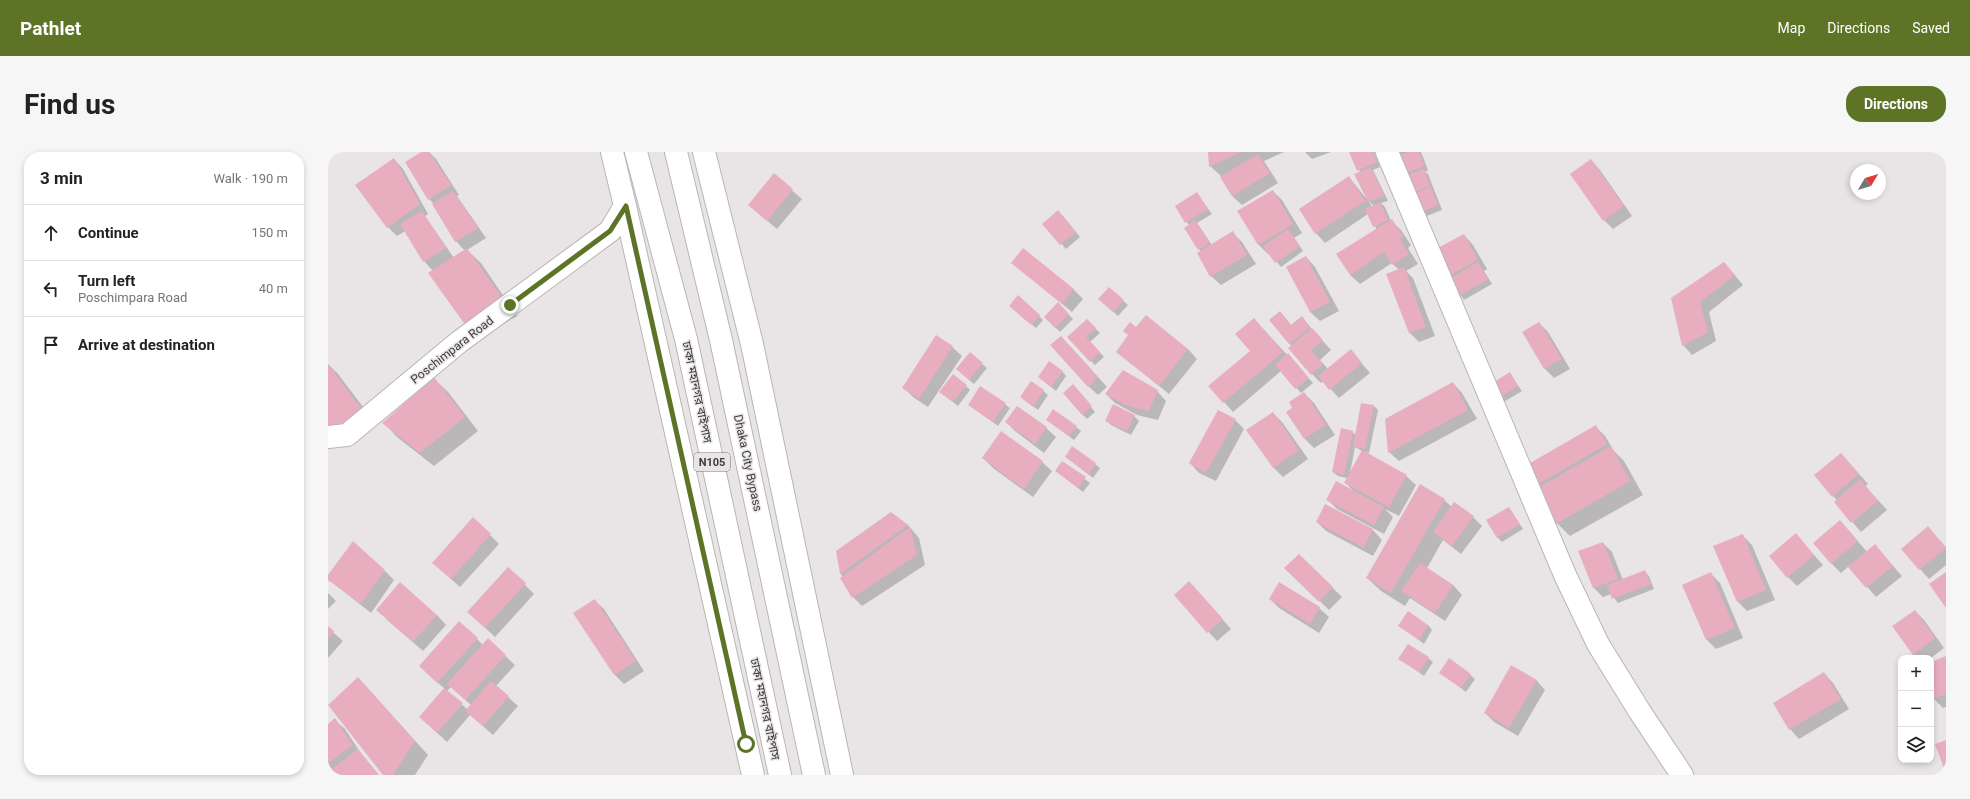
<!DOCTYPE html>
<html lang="en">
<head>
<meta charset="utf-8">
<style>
	:root { --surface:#fff; --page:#f6f6f6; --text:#222; --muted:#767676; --line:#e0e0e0; --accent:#5d7426 }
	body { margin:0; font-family:Roboto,"Noto Sans Bengali",sans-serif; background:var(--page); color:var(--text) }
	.controls { position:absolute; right:12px; bottom:12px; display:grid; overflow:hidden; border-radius:8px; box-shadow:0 2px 6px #0003 }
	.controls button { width:36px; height:36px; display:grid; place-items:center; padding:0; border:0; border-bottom:1px solid var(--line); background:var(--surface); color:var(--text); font:20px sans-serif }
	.compass { position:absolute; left:1522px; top:12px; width:36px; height:36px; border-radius:50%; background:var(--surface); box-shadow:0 2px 6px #0003; rotate:52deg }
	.stop { position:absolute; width:12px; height:12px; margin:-9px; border:3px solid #5d7426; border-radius:50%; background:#fff }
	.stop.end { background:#5d7426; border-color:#fff; box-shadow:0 1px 4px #0008 }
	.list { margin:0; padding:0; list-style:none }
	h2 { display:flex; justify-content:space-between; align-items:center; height:52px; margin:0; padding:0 16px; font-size:17px }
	h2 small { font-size:13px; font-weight:400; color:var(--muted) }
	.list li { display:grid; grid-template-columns:26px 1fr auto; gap:12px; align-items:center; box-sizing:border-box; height:56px; padding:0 16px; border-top:1px solid var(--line) }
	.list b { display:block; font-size:15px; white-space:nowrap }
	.list p { margin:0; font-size:13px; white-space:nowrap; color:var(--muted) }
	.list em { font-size:13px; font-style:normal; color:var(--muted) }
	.icon { flex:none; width:22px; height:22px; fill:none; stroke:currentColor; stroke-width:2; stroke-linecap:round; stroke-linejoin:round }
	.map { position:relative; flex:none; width:1618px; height:623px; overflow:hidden; border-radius:16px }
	header { display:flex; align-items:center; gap:24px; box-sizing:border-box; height:56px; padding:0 20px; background:var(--accent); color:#fff }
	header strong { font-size:19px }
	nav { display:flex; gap:22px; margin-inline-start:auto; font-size:14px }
	.intro { display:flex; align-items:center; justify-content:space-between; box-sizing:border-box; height:96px; padding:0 24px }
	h1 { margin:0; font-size:28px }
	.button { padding:10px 18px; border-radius:16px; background:var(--accent); color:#fff; font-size:14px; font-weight:700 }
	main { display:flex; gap:24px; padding:0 24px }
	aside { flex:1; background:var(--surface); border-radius:16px; box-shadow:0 2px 6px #0003 }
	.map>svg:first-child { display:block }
	.shadow { fill:#0003; fill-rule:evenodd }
	.building { fill:#e8aebf }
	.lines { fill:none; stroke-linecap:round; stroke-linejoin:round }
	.minor-casing { stroke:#b9b5b6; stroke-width:24 }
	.major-casing { stroke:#b9b5b6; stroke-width:24 }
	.highway-casing { stroke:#b9b5b6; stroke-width:24 }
	.minor { stroke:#fff; stroke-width:22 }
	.major { stroke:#fff; stroke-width:22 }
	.highway { stroke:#fff; stroke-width:22 }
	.route { stroke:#5d7426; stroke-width:5 }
	.labels { text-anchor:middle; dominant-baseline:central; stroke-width:3; stroke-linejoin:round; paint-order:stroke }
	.shield { fill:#e9e5e6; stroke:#716e6f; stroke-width:1 }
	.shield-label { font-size:11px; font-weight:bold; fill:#3d3b3c }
	.street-label { font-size:12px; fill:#3d3b3c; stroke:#e9e5e6 }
</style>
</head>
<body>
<header>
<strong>Pathlet</strong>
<nav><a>Map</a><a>Directions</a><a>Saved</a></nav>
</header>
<div class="intro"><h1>Find us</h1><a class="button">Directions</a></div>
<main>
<aside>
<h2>3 min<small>Walk · 190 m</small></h2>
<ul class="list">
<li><svg class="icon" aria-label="ahead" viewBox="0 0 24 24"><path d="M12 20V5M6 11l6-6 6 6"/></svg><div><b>Continue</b></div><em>150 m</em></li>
<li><svg class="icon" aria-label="left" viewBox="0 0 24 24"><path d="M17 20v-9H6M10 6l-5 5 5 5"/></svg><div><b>Turn left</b><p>Poschimpara Road</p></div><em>40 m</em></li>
<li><svg class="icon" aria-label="arrive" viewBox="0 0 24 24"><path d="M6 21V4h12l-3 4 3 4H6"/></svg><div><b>Arrive at destination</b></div></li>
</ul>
</aside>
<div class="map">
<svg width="1618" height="623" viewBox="0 0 1618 623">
	<rect width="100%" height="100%" fill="#e9e5e6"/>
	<g class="shadow">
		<polygon points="95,0 101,0 108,7 131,43 129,44 158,86 139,98 153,111 189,164 152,186 105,119 96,109 77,79 69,84 60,75 66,7 75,17 100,62 97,64 126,106 137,99 128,89 106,52 101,47"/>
		<polygon points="881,0 956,0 936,9 950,31 914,53 904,44 894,25 882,14"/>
		<polygon points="977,0 1003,0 984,7"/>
		<path d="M1022,0h24l6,15 -7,3 15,31 -7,2 4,4 6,14 10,9 10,15 -3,3 10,16 -12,7 7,7 22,58 -16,6 -9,-9 -22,-59 11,-4 -7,-7 -32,21 -10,-9 27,-45 -9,-16 -43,29 -9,-10 -16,-23 49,-33 16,20h2l-7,-25zM1041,49l5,5 -2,1z"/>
		<polygon points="1070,0 1093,0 1100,18 1097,20 1100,22 1114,58 1096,65"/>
		<polygon points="1263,8 1272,18 1304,64 1285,77 1276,68"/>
		<polygon points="446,23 474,47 449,77 431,62"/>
		<polygon points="945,39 954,48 974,81 966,86 975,99 953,115 941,101 940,102 930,92"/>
		<polygon points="869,42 884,62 869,71 884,93 905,81 914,90 928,112 893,133 883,124 873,100 857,76 861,73 848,55"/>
		<polygon points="735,64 752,85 738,97 716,72"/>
		<polygon points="1136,83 1145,93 1159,117 1156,119 1164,132 1136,148 1119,124"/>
		<polygon points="978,105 987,115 1011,159 992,169 982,160"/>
		<polygon points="684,111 745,137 755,147 744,160"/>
		<polygon points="1405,121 1415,133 1381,160 1388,189 1364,203 1355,193 1344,147"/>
		<polygon points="781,136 800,153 790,164 776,151"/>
		<polygon points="730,152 745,167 732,180 717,165"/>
		<polygon points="687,158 711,164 715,168 708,176"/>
		<polygon points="952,160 964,174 974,166 1003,198 992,208 1000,217 1023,199 1042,221 1011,246 995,229 993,231 984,222 961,191"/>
		<polygon points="926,167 985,231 973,241 953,219 905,260 896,250 923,199"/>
		<polygon points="759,168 772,181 762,190 776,205 767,213 740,186"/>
		<polygon points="1211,171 1220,180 1242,217 1226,226 1217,217 1195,180"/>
		<polygon points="808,176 860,197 869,207 841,242 789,200"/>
		<polygon points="742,194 779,235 770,243 760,234"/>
		<polygon points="624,195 634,204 600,255 585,245 575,235"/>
		<polygon points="0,212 10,222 48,272 0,291"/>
		<polygon points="654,212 659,216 646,232 634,222"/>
		<polygon points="734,219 738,224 728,239 711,225"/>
		<polygon points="1182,222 1194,239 1174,251 1170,246"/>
		<polygon points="106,227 120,240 150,279 106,314 69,285 56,271"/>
		<polygon points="704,230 720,243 710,258 693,245"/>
		<polygon points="1125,231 1134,241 1149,267 1071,309 1061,300 1058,267"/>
		<polygon points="638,234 642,238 630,254 617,244"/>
		<polygon points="653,235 682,256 670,274 641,253"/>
		<polygon points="749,238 767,260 759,267 754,262"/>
		<polygon points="829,239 838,249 830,268 809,263 787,251 778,242"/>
		<polygon points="976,241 986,251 1007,283 986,296 977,287 960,260 966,256"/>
		<path d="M1046,254l4,4 -9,43 -5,-2 42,25 10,9 -17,31 -14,-7 8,8 -9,17 -47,-25 -9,-9 26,-8 -9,-10 2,-4 -9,-2 -5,-4 19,-40 4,3zM1027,295l7,4 -12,22z"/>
		<polygon points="945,261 954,270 980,307 955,325 945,315"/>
		<polygon points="806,264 811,269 803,283 783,273 778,268"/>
		<polygon points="719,268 748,275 753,279 746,288"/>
		<polygon points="907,268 916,277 888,329 871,321 862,311"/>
		<polygon points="678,270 718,276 728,285 716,301 687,279"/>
		<polygon points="1268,275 1277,284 1286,299 1296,309 1315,343 1242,384 1229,371 1209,333"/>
		<polygon points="1513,302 1540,332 1537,334 1559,358 1533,380 1507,350 1509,348 1505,344"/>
		<polygon points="738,305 767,312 772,316 765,326"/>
		<polygon points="655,306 714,310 724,319 705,345 665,316"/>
		<polygon points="735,310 762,331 755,340 728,319"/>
		<polygon points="1092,334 1116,348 1124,355 1145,365 1154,374 1133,402 1115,388 1099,416 1125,433 1134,443 1117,469 1082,446 1077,454 1053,439 1039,426"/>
		<polygon points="998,353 1045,378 1054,388 1045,404 998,379 989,370"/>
		<polygon points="1181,356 1195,377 1174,390 1169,385"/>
		<polygon points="563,361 580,373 591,386 597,413 534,454 525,445 513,422 509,399"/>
		<polygon points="1600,376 1618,395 1618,413 1601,427 1574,397"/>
		<polygon points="1521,379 1539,400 1547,394 1574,424 1548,445 1521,414 1513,421 1503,411"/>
		<polygon points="162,383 171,392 132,435 115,420"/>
		<polygon points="1414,383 1424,393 1447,448 1419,459 1410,450"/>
		<polygon points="1468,383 1495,413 1469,434 1460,425"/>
		<polygon points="1275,391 1284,400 1295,428 1317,420 1321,424 1326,437 1290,451 1283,442 1275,445 1266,436 1252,400"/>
		<polygon points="971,403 1014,445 1001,458 958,416"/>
		<polygon points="180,416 206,442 167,485 150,469"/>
		<polygon points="56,418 66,428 43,461 0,427 0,424"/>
		<polygon points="1383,422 1392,431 1415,486 1388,497 1379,488 1356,433"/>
		<polygon points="952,431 991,456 1001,465 991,481 951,456 942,447"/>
		<polygon points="870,440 903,477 889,489 847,443"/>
		<polygon points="0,441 8,449 0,457"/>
		<polygon points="266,448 276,457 316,519 296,532 287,523 246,461"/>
		<polygon points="1587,459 1596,468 1616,496 1603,506 1589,506 1586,502"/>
		<polygon points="109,463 118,473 95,499 58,467"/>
		<polygon points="1100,473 1104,478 1096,492 1072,474"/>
		<polygon points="0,476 15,489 0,506"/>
		<path d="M149,487l6,6 5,-5 27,25 -19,21 22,20 -25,29 -23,-20 -23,27 -27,-25 25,-28 -15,-13zM123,535l20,18 -4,4 -20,-18z"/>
		<polygon points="1618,505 1618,555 1615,556 1606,547 1603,539 1603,511"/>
		<polygon points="1100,506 1105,510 1096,524 1072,507"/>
		<polygon points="1112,520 1142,523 1147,527 1138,540"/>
		<polygon points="1496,521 1505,531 1521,557 1471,587 1462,577 1446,551"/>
		<polygon points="1208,528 1217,538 1190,584 1166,570 1157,561"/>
		<polygon points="43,540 100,603 87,623 56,623"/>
		<polygon points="7,568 17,577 32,600 51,623 0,623 0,573"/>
	</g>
	<g class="building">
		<polygon points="93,0 101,0 123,33 100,48 77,10"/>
		<polygon points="880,0 913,0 881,15"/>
		<polygon points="1021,0 1044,0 1049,10 1029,19"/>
		<polygon points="1080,0 1091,0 1096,14 1076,22 1069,4"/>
		<polygon points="930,2 942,21 904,44 892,25"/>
		<polygon points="66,6 92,52 59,76 27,33"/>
		<polygon points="1263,7 1296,54 1275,69 1242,22"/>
		<polygon points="1043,15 1056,44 1040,50 1026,22"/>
		<polygon points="1096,17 1102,34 1082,42 1076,24"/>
		<polygon points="446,21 465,37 439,69 420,53"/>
		<polygon points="1021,24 1037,49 987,82 971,57"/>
		<polygon points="1103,35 1110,53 1091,61 1083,43"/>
		<polygon points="945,38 965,72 930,93 909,59"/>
		<polygon points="125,39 150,76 127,90 104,52"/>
		<polygon points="869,40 880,57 857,71 847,54"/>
		<polygon points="1052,50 1060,68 1045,75 1037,57"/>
		<polygon points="730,58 748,80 732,93 714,72"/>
		<polygon points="94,59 118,96 95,110 72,72"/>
		<polygon points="1064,67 1075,84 1071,86 1081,102 1064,113 1056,100 1022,123 1008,102"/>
		<polygon points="867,68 882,91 870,98 856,76"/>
		<polygon points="960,77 972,94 947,111 935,94"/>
		<polygon points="905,79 919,103 882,125 869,101"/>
		<polygon points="1136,82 1150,108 1119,125 1104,99"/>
		<polygon points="139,96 177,150 138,174 100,121"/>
		<polygon points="695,96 746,137 734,152 683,111"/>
		<polygon points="978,104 1002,150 982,160 958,115"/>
		<polygon points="1150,110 1160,127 1131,144 1121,127"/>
		<polygon points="1396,110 1407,123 1372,150 1380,180 1354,194 1343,146"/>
		<polygon points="1076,115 1098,175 1081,181 1058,122"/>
		<polygon points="781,135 796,148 785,160 770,147"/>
		<polygon points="690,143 712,163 703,173 681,154"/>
		<polygon points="730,150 741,162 727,176 716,165"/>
		<polygon points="952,159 963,173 974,164 982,175 961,192 941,168"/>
		<polygon points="818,163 860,197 831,234 788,200 800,183 795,179 802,170 808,175"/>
		<polygon points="926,166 955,200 895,251 880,234 922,199 907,182"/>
		<polygon points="759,167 768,176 758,185 772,200 762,210 739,185"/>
		<polygon points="1211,170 1234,207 1216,217 1194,180"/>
		<polygon points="984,176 995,188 983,198 995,212 983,223 960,196"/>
		<polygon points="608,183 625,194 591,247 574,236"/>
		<polygon points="733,184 770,225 760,235 722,193"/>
		<polygon points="1023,197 1034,211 1001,238 990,224"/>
		<polygon points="642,200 655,211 641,228 628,217"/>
		<polygon points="960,201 981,226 967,237 947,213"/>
		<polygon points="721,209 735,219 723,235 710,225"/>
		<polygon points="0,212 35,259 7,278 0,278"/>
		<polygon points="795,218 830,238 821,259 799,254 777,242"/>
		<polygon points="1182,220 1190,234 1169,247 1161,233"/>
		<polygon points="625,222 639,233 625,250 611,240"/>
		<polygon points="106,225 137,265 92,301 54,271"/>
		<polygon points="703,229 716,238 705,255 692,245"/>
		<polygon points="1125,230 1140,258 1060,301 1057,267"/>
		<polygon points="745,232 764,254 754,263 735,241"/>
		<polygon points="652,234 678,251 665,270 640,253"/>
		<polygon points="976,240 998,273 976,287 958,260 964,256 961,250"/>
		<polygon points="1033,251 1046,253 1037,297 1025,294"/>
		<polygon points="785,252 807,263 799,279 777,269"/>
		<polygon points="689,254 719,275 707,292 677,270"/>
		<polygon points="725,257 749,274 741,284 718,268"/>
		<polygon points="890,258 908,267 878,321 861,311"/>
		<polygon points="945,260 971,298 945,316 918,278"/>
		<polygon points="1268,273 1279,292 1209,333 1197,314"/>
		<polygon points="1013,276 1025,279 1016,323 1004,320"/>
		<polygon points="673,279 715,309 696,337 654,306"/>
		<polygon points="744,294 768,311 761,322 737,305"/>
		<polygon points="1283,294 1302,329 1228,372 1208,337"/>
		<polygon points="1034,298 1079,323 1061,355 1016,331"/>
		<polygon points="1513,301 1531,322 1504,345 1486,323"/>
		<polygon points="734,309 758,325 750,336 727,319"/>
		<polygon points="1532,327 1550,349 1523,371 1506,350"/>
		<polygon points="1008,329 1056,355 1046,373 998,348"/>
		<polygon points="1092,332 1117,347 1063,441 1038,426"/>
		<polygon points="1126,350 1146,364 1124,394 1105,380"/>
		<polygon points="997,352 1045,377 1036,396 988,370"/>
		<polygon points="1181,355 1192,372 1169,386 1158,368"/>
		<polygon points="563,360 580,373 512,422 508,399"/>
		<polygon points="145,365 163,382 123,427 104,411"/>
		<polygon points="1512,368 1530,389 1503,412 1485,391"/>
		<polygon points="1600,374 1618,396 1591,418 1573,397"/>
		<polygon points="582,375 589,403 524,446 512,426"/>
		<polygon points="1468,381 1486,403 1459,426 1441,404"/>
		<polygon points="1415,382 1438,438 1409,450 1385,394"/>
		<polygon points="25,389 57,418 33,452 0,428 0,423"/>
		<polygon points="1275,390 1290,427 1265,436 1250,399"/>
		<polygon points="1547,392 1565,414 1538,436 1520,415"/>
		<polygon points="971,402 1005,435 991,450 956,416"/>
		<polygon points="1092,411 1125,433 1107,461 1073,439"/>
		<polygon points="180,415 198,431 157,476 139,460"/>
		<polygon points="1317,418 1323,432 1284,447 1279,433"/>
		<polygon points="1383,420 1407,476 1378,488 1354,433"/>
		<polygon points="1618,420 1618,456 1601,432"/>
		<polygon points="861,429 895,467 879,481 846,443"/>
		<polygon points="72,430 109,463 85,490 48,458"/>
		<polygon points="951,430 992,455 982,472 941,447"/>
		<polygon points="267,447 308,509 286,523 245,461"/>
		<polygon points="1587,458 1607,486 1585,503 1564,474"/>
		<polygon points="1080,459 1100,473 1091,488 1070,474"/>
		<polygon points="131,469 150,486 109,531 91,514"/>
		<polygon points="0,474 6,479 0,486"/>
		<polygon points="160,486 178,503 137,548 119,532"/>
		<polygon points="1080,492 1101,505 1091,520 1070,507"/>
		<polygon points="1618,504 1618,542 1605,547 1603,542 1603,510"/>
		<polygon points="1121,506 1143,522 1133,536 1111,521"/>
		<polygon points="1183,513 1209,528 1181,576 1156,561"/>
		<polygon points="1496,520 1513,547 1461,578 1445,551"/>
		<polygon points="30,525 87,589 65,623 55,623 0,553"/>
		<polygon points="163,529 181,544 155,574 137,559"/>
		<polygon points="116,536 135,551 109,581 91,565"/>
		<polygon points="7,566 25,593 0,611 0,572"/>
		<polygon points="1618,588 1618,622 1607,592"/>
		<polygon points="30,597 50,623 0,623 0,620"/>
	</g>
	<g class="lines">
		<defs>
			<g id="minor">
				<polyline points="1059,0 1237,423 1270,492 1312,560 1354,623"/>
				<polyline points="0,285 19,283 131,190 282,79 297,54"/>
			</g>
			<g id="major">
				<polyline points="284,0 297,54 425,623"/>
				<polyline points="376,0 424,192 514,623"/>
			</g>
			<g id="highway">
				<polyline points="308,0 358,187 452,623"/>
				<polyline points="348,0 393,188 486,623"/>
			</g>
		</defs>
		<use href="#minor" class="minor-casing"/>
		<use href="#major" class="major-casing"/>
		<use href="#highway" class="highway-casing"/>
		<use href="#minor" class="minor"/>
		<use href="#major" class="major"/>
		<use href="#highway" class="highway"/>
	</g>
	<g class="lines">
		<polyline class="route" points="182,153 282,79 298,54 418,592"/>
	</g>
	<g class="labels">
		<rect class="shield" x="366" y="301" width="36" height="18" rx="3"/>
		<g class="shield-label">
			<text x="384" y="310">N105</text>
		</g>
		<g class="street-label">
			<text transform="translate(124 198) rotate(-38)">Poschimpara Road</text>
			<text transform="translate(369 240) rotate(78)">ঢাকা মহানগর বাইপাস</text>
			<text transform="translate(420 311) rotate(78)">Dhaka City Bypass</text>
			<text transform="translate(437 557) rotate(78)">ঢাকা মহানগর বাইপাস</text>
		</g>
	</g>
</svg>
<div class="controls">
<button>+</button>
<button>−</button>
<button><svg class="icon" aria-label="layers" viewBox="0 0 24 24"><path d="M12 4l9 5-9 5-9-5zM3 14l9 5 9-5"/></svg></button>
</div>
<svg class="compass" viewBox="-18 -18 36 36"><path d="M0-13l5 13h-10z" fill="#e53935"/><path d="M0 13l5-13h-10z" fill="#767676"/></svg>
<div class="stop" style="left:418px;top:592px"></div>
<div class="stop end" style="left:182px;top:153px"></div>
</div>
</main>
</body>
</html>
